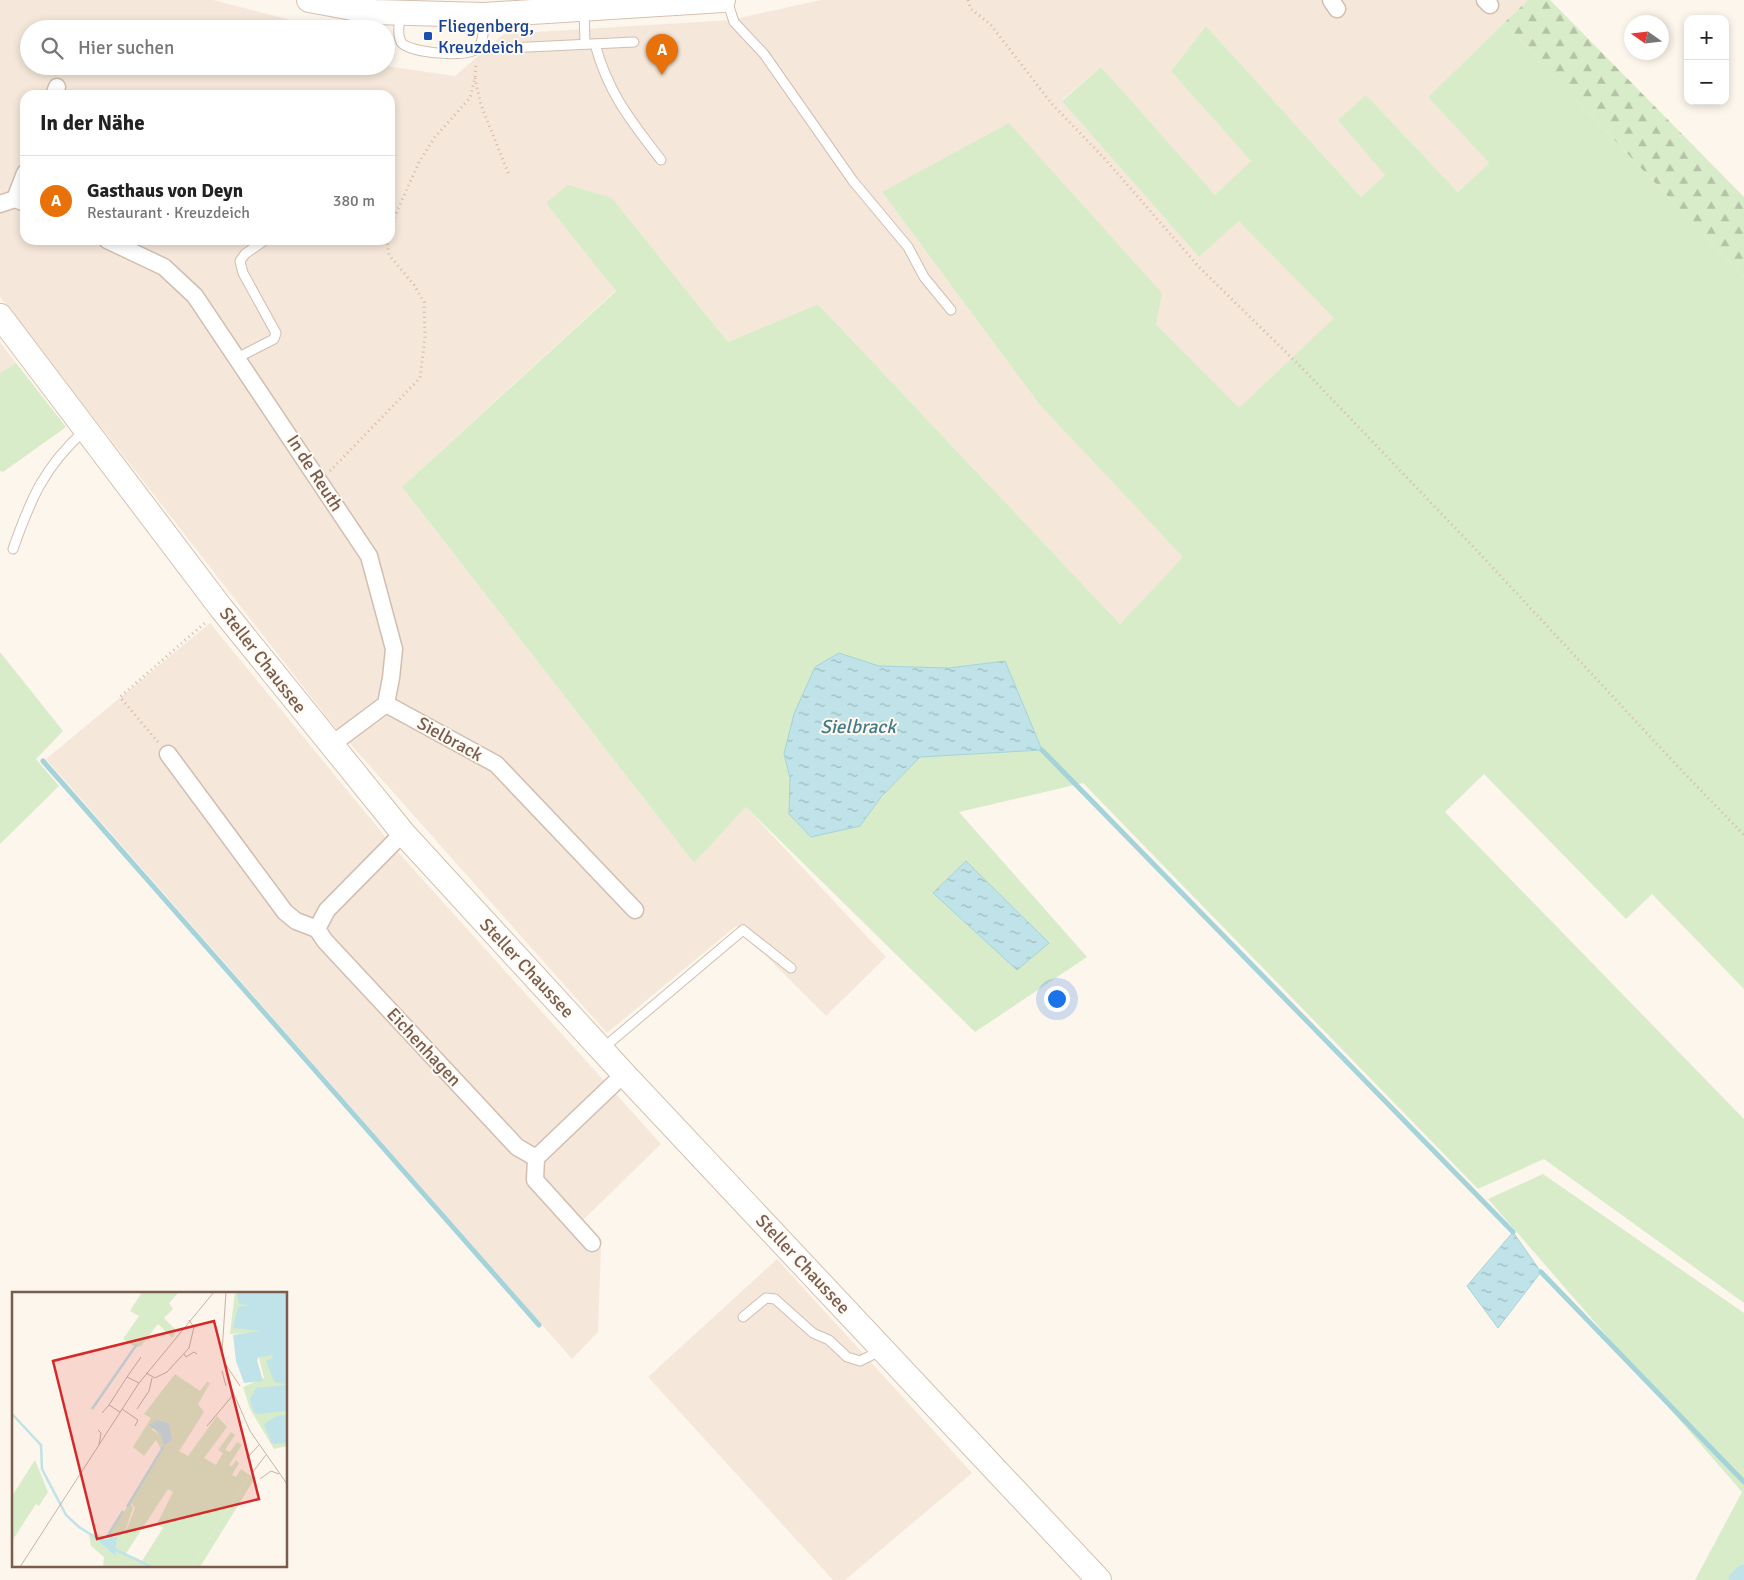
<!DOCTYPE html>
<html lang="de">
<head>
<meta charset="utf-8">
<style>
	:root { --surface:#fff; --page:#f2f2f2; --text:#222; --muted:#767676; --line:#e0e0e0; --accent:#1a73e8 }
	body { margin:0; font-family:Signika,sans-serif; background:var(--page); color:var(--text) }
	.controls { position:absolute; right:15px; top:15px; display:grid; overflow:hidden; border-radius:10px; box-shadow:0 2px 8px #0003 }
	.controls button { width:45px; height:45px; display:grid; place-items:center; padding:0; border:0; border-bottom:1px solid var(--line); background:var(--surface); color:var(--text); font:25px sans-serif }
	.compass { position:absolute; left:1624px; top:15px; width:45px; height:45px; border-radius:50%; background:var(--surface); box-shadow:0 2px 8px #0003; rotate:284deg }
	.you { position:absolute; left:1056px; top:998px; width:18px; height:18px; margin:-12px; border:4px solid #fff; border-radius:50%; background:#1a73e8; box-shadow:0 0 0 8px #1a73e833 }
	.badge { display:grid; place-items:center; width:32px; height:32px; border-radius:50%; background:var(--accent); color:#fff; font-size:16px; font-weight:700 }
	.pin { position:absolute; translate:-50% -41px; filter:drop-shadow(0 1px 2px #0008) }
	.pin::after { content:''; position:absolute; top:26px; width:18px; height:15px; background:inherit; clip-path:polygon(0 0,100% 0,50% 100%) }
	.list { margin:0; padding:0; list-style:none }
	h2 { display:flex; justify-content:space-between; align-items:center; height:65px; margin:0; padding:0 20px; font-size:21px }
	h2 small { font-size:16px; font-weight:400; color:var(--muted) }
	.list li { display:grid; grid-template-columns:32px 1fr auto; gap:15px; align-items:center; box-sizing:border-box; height:90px; padding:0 20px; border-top:1px solid var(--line) }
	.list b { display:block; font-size:19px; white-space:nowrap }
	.list p { margin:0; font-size:16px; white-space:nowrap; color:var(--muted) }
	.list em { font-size:16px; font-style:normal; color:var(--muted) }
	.icon { flex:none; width:28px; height:28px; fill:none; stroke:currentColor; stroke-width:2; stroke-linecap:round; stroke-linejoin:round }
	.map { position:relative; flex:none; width:1744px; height:1580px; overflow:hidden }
	.search { position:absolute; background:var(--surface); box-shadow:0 2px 8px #0003; left:20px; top:20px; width:375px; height:55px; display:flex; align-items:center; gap:12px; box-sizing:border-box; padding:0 18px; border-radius:28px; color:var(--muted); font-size:19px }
	.panel { position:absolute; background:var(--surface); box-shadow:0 2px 8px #0003; left:20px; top:90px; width:375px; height:155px; border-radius:15px }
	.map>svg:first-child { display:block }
	.residential { fill:#f5e8da; fill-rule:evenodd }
	.green { fill:#d8ecc9; fill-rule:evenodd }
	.forest { fill:url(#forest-firs) }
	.water { fill:url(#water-ripples); stroke:#a5d3da }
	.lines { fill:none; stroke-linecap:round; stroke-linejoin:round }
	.stream { stroke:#a5d3da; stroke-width:5 }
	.canal { stroke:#bfe3e8; stroke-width:19 }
	.lane-casing { stroke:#d1beb0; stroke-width:11 }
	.street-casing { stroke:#d1beb0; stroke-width:19 }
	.secondary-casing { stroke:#d6c0b0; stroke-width:26 }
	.path { stroke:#d9b8a5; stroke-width:3; stroke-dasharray:1 4; stroke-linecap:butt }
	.lane { stroke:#fff; stroke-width:9 }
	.street { stroke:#fff; stroke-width:16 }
	.secondary { stroke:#fff; stroke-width:24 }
	.transit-dot { fill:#1a4fb4; stroke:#fffaf3; stroke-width:2 }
	.labels { text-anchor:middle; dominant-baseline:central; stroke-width:4; stroke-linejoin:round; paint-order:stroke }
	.transit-label { font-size:18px; fill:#164399; stroke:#fffaf3; text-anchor:start }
	.street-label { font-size:18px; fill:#7a5c4d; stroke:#fffaf3 }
	.water-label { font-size:19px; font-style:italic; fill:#437c86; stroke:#fffaf3 }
	.inset-river { fill:none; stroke:#bfe3e8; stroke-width:2.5 }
	.inset-road { fill:none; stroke:#c5b3a7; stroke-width:1 }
	.view { fill:#d62828; fill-opacity:0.15; stroke:#d62828; stroke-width:2.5 }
	.inset-edge { fill:none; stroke:#7a5c4d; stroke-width:2.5 }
</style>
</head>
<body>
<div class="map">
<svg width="1744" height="1580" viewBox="0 0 1744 1580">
	<defs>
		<pattern id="forest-firs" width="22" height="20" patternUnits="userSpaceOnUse" patternTransform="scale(1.25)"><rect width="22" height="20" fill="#d8ecc9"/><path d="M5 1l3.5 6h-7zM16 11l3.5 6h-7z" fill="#b4c2a5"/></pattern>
		<pattern id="water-ripples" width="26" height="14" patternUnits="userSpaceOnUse" patternTransform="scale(1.25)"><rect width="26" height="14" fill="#bfe3e8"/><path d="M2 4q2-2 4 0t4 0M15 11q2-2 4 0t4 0" fill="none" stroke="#a0bbbe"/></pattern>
	</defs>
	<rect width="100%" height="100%" fill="#fdf6ec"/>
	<g class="residential">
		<path d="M0,0h213l112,29h-296v37h357l69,10 49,-42 226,-14 91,-20h707l-100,97 61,66 -31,29 -92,-97 19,80 -24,22 -155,-171 -35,45 81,90 -37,35 -114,-129 -39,33 137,157 40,-37 96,98 -96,91 -83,-85 -274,-132 157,212 145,153 -64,67 -302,-320 -90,38 -116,-144 -65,5 69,87 -214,197 292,376 52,-56 140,150 -60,59 -90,-90 -129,107 -278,-313 -329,-423zM25,95h365v145h-365z"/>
		<polygon points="0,342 16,363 0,373"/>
		<polygon points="210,623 397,851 661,1144 582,1221 601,1249 598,1332 572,1359 46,759"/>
		<polygon points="777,1259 972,1473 845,1580 833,1580 648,1377"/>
	</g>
	<g class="green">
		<path d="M1504,23l240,254v712l-92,-95 -26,25 -142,-145 -39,38 299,307v184l-200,-144 -66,30 -395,-406 -124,29 128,145 -112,75 -229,-225 -52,56 -292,-376 214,-196 -70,-88 22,-18 44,13 116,144 90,-38 302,320 63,-67 -144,-153 -157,-212 127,-69 153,170 -6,31 83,84 95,-90 -95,-97 -40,36 -137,-156 39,-34 114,128 36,-34 -80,-90 35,-45 155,171 24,-22 -47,-55 28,-25 92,97 31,-29 -61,-66zM839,653l40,13 70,2 56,-7 36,89 -121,7 -39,40 -21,29 -71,-12 1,-36 -6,-24z"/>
		<polygon points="16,363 66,427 3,472 0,471 0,373"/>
		<polygon points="0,652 63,731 36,759 59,786 0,844"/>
		<polygon points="1543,1174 1744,1313 1744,1580 1695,1580 1742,1492 1488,1199"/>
	</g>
	<polygon class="forest" points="1528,0 1550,0 1744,197 1744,277 1504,23"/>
	<g class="water">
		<polygon points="839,653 879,666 949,668 1005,661 1042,750 920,757 881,797 860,826 811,837 789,814 790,778 784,754 794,714 815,667"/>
		<polygon points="966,861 1049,943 1017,970 933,893"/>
		<polygon points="1513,1232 1541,1272 1498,1328 1467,1286"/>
	</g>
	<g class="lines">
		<g class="stream">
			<polyline points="1042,750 1513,1232"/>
			<polyline points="43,761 539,1325"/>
			<polyline points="1541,1272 1744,1482"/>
		</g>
		<polyline class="canal" points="1738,1580 1744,1574"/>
		<defs>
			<g id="lane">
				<polyline points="727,0 734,22 764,54 853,181 908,247 924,277 951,310"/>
				<polyline points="584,9 585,44"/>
				<path d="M401,15c-2,9 -4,18 0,27 6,11 70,17 78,5 5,-8 5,-21 5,-31"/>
				<path d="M595,44c13,49 36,77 66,116"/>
				<polyline points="480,46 488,49 634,42"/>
				<polyline points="237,358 274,339 276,333 243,273 240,261 245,254 265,240"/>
				<path d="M13,549c18,-51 31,-82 72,-119"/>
				<polyline points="602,1049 743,930 791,968"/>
				<polyline points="743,1317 766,1298 775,1299 813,1333 829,1340 847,1357 860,1361 880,1351"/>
			</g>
			<g id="street">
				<polyline points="1331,0 1337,9"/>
				<polyline points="1485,0 1490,5"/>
				<polyline points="54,95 57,87"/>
				<polyline points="15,199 25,173"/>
				<polyline points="0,204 15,199 25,203"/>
				<polyline points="107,240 164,267 195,296 369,556 394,649 391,678 386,704 331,745"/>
				<polyline points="386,704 496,764 635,910"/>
				<polyline points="168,754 285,912 296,921 317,929"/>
				<polyline points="403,833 327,910 317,929 325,941 517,1147 536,1158"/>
				<polyline points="592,1243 535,1180 536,1158 624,1074"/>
			</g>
			<g id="secondary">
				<polyline points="309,0 374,12 484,15 723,0"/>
				<polyline points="0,316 221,608 403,833 624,1074 1099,1580"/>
			</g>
		</defs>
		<use href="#lane" class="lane-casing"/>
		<use href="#street" class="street-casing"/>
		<use href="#secondary" class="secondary-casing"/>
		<g class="path">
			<polyline points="968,0 971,9 990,24 1052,104 1104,158 1199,267 1304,370 1481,555 1683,772 1744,835"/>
			<polyline points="475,78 481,105 509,175"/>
			<polyline points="390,227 419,162 435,137 470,98 475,78 476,62"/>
			<polyline points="330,471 420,378 425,337 424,302 414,285 389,255 387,240"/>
			<polyline points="158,742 120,697 206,622"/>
		</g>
		<use href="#lane" class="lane"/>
		<use href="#street" class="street"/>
		<use href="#secondary" class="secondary"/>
	</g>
	<rect class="transit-dot" x="423" y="31" width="10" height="10" rx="2.5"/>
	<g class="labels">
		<g class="transit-label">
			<text x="438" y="26">Fliegenberg,<tspan x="438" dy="21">Kreuzdeich</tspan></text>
		</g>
		<g class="street-label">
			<text transform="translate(315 473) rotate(57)">In de Reuth</text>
			<text transform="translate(263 660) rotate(52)">Steller Chaussee</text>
			<text transform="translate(450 739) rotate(29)">Sielbrack</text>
			<text transform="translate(527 968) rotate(47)">Steller Chaussee</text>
			<text transform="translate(424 1047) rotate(47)">Eichenhagen</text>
			<text transform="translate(803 1264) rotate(47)">Steller Chaussee</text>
		</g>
		<g class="water-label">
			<text x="858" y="727">Sielbrack</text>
		</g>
	</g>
	<g transform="translate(12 1292)">
		<rect width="275" height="275" fill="#fdf6ec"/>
		<path d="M130,0h37l-10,11 4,6 -9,9 13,13 -5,7 -14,-14 -17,22 -6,1 -12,-8 16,-23 -9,-5zM223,0h49l3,8v146l-13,3 -24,-40 -7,-22 21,-9 -11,-45 -23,1zM163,82l25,17 7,-9 3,1 -12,21 6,8 -25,39 9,5 29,-40 10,11 -23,31 12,7 7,-12 -5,-3 13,-18 4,3 -10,15 5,2 7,-10 5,3 -13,20 3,1 4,-6 3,3 -7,12 4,2 5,-8 9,6 -59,92h-36l-13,-6 21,-33 -6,-4 16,-32 -5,-3 -43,66 25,12h-47l1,-10 -13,-11 -2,-11 1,-2 16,4 24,-34 3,5 -11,33 13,-33 -5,-6 32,-51 -6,-11 -12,16 -11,-9 18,-29 -7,-4zM145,128l12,3 1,12 -6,11 -4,-12 -8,-4zM105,244l-3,19 -17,-15h6zM23,168l13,32 -9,14 -3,-2 -24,37v-45z" fill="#d8ecc9" fill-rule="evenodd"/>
		<path d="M238,183l5,3 -55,89h-9z" fill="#d8ecc9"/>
		<path d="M225,0h50v92l-11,-1 -3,-4 -7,-18 7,-3 -1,-3 -13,2 -2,3 6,21 -19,2 -8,-22 -3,-26 29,-4 -29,-3 5,-21 12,-2 -11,-1zM275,93v26l-29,3 -5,-3 -3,-12 6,-11zM275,123v28l-15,1 -8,-20 13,-8zM145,128l12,3 3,17 -8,6 -4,-12 -11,-9zM105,244l-2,20 -18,-16h6z" fill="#bfe3e8"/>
		<path class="inset-river" d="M80,117l45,-65M0,122l29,31 1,24 24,46 13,12 22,14M115,215l37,-61M95,245l16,-26M102,257l38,18"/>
		<path class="inset-road" d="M214,0l-4,60 8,33 20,46 37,53M172,62l2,3 8,-5 3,2M212,70l16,24M210,79l4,15M134,81l9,5 12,-6 22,-24 5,-21 -5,-7M115,85l14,-20M97,113l18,-28 12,6M110,117l16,11 -3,6M125,117l12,-18 3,-13M90,121l7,-8 11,7M195,134l26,-31M86,138l3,3 -2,12M235,166l12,-13M240,181l14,-18M248,187l11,-8 8,3M8,275l119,-184 75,-91"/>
		<path class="view" d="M202,29l45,178 -162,40 -44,-178z"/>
		<rect width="275" height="275" class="inset-edge"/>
	</g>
</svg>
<div class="controls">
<button>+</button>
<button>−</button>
</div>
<svg class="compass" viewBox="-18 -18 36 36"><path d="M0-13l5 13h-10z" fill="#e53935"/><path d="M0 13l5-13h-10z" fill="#767676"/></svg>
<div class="you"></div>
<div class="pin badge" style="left:662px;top:75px;background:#e8710a">A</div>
<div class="search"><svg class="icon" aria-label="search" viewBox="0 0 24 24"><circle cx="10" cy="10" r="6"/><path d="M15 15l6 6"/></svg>Hier suchen</div>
<section class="panel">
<h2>In der Nähe<small></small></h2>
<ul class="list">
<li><span class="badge" style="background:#e8710a">A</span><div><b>Gasthaus von Deyn</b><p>Restaurant · Kreuzdeich</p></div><em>380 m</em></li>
</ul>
</section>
</div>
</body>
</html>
